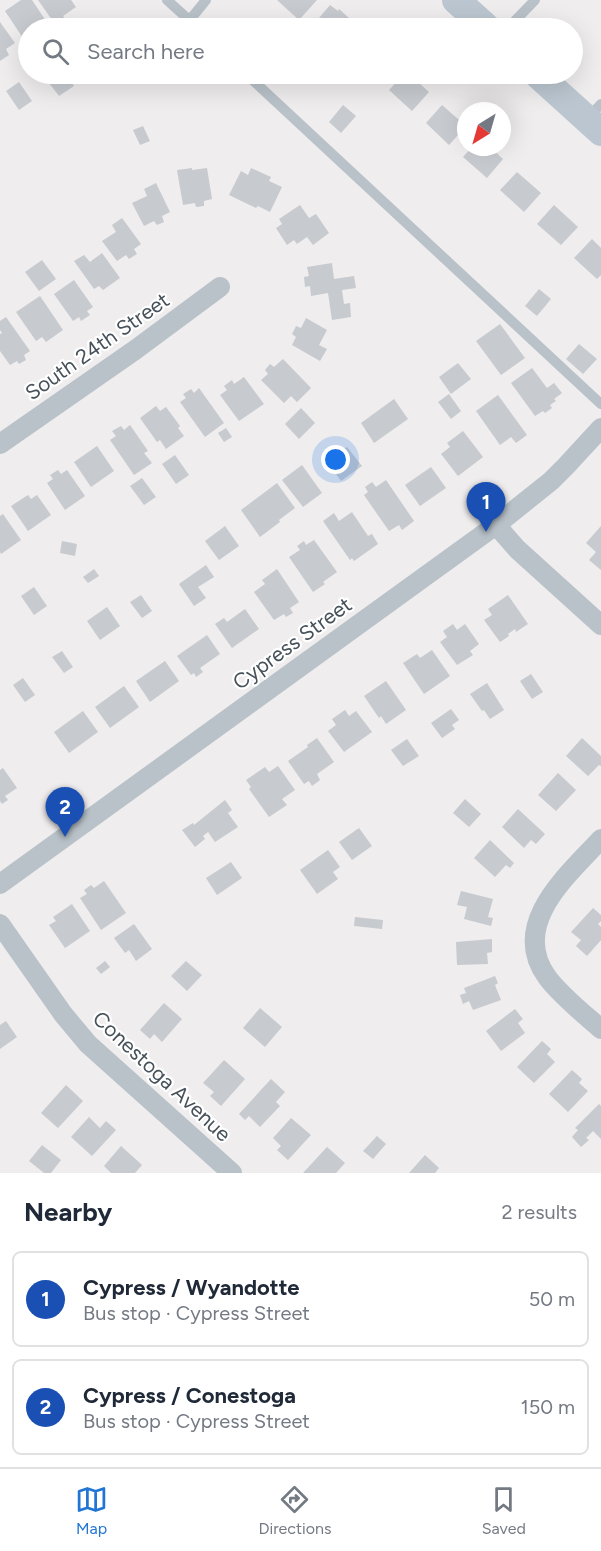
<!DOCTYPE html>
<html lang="en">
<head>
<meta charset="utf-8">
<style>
	:root { --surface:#fff; --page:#f6f6f7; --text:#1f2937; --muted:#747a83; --line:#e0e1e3; --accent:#2176d5 }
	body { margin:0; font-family:Figtree,sans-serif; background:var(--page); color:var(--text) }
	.compass { position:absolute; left:457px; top:102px; width:54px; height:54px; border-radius:50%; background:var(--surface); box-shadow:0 6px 24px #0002; rotate:217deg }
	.you { position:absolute; left:336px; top:460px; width:21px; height:21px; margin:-15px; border:4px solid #fff; border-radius:50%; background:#1a73e8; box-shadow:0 0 0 9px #1a73e833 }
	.badge { display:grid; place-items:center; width:39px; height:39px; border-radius:50%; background:var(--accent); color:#fff; font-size:20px; font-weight:700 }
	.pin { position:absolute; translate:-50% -50px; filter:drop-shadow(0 2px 3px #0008) }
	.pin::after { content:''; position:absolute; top:32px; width:21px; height:18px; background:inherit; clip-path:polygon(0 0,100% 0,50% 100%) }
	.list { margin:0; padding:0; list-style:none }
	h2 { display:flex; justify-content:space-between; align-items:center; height:78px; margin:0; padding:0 24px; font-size:26px }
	h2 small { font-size:20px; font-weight:400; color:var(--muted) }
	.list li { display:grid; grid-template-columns:39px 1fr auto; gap:18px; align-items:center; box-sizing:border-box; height:96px; margin:0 12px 12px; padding:0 12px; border:2px solid var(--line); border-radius:9px }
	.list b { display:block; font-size:22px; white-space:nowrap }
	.list p { margin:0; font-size:20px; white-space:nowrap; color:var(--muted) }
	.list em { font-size:20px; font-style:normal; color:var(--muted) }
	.icon { flex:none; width:33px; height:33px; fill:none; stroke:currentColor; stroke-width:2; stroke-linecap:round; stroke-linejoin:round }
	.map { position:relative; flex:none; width:601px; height:1173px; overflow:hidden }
	.search { position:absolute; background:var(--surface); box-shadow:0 6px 24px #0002; left:18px; right:18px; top:18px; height:66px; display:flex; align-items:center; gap:15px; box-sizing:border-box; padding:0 21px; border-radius:33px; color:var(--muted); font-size:22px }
	.sheet { height:294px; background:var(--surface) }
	nav { display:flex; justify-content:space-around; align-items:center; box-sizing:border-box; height:84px; border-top:2px solid var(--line); background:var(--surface); font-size:16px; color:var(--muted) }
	nav a { display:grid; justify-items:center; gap:3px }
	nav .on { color:var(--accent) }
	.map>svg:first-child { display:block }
	.building { fill:#c7cacf }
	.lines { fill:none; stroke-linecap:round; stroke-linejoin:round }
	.service { stroke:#b9c2c9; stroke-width:10 }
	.minor { stroke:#b9c2c9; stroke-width:20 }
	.secondary { stroke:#bbc6d0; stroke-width:28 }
	.labels { text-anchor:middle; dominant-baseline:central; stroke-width:4.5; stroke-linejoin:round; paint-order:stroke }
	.street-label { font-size:21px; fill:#465159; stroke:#fff }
</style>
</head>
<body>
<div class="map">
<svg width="601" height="1173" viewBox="0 0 601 1173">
	<rect width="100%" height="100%" fill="#efeded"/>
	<g class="building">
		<polygon points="21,0 32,0 46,21 37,27 38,28 28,28 28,34 23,38 5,11"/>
		<polygon points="38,0 71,0 76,7 63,16 66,20 57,27"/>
		<polygon points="277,0 317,0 299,20"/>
		<polygon points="330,5 338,11 339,9 349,18 347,19 354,25 352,28 320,28 314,24"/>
		<polygon points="0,22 15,43 6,49 9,55 0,61"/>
		<polygon points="42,74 66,74 74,86 59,96"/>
		<polygon points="404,74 409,74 429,92 412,111 389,90"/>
		<polygon points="19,82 32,101 19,110 6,91"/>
		<polygon points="343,105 356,116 341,133 329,122"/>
		<polygon points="442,105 466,126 449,145 426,123"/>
		<polygon points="143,126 150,141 140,145 133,130"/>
		<polygon points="472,147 490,147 503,159 487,178 463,157"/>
		<polygon points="192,168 192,170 207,168 212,199 204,201 204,206 196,207 195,203 183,205 177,170"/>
		<polygon points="251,168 271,177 269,181 282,187 270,212 258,206 256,208 229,195 241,171 248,175"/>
		<polygon points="517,172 541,193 524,212 500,190"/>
		<polygon points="156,183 170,212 162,216 164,222 157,225 154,221 144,226 132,203 147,196 144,189"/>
		<polygon points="300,205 309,218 316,214 329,233 313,245 307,237 297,244 294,240 287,245 276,228 282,224 279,219"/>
		<polygon points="554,205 578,227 561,245 537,224"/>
		<polygon points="122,218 141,244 134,249 137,254 129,259 126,255 117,261 102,241 116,232 112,225"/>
		<polygon points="592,239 601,248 601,275 597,279 574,258"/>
		<polygon points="102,253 120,278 103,290 99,286 94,289 74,261 84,255 90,262"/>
		<polygon points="42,260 56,279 39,291 25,272"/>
		<polygon points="332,263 334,279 354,276 356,288 342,290 344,304 350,303 351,317 332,320 328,293 311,296 310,286 305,287 304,277 309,276 307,267"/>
		<polygon points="74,280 93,307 87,311 90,315 81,321 79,317 73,321 54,294"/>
		<polygon points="539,289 551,299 537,316 525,306"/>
		<polygon points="40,296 63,330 46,342 42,337 36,341 16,312"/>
		<polygon points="6,317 30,351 24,355 26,360 19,364 17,361 10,365 0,351 0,334 2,333 0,330 0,321"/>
		<polygon points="306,318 327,330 319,345 327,349 320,361 292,345 296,337 292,334 296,326 301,328"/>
		<polygon points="500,324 525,358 501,375 476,341"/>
		<polygon points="579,344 597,359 583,374 566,359"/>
		<polygon points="283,359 311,388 297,402 291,396 284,403 261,380 268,374 265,370 270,364 274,367"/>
		<polygon points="458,363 471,379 451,394 439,377"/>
		<polygon points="532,368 547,388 554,383 562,393 554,399 556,401 550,405 552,408 545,413 543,411 535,416 511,383"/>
		<polygon points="244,377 264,404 239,421 220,395 227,390 224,386 232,380 234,384"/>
		<polygon points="199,388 224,423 205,437 180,402 186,398 183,394 191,389 194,393"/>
		<polygon points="449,394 461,411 451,419 438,402"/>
		<polygon points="498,395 527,435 516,443 511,437 500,445 476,411"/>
		<polygon points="394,399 408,419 374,443 361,423"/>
		<polygon points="156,406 160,411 166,407 180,426 178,428 184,436 166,449 160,440 157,442 140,418"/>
		<polygon points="301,408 315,423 299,439 285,424"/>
		<polygon points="130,425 148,451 144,453 152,463 134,475 110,440 116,436 112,431 121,426 124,430"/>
		<polygon points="226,428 232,437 224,442 218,433"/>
		<polygon points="463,431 483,457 458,476 441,454 450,447 447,443"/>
		<polygon points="97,446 114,471 91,487 74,462"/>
		<polygon points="347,447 362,466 341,481 327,461"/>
		<polygon points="175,455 189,475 176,484 162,464"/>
		<polygon points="302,465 322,493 303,507 282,480"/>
		<polygon points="431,467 446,488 420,506 405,485"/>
		<polygon points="58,470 61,474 67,470 85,496 65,510 47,483 53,479 50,475"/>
		<polygon points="142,478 156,497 144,505 130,486"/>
		<polygon points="386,480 414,521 402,530 399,525 389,531 364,495 368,492 365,487 372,482 376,487"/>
		<polygon points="277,483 295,508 279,520 280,522 260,537 241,510"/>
		<polygon points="28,495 31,499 37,495 51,515 28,531 11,506"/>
		<polygon points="352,512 368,536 372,534 378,544 354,561 352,558 350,560 323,521 334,513 339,521"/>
		<polygon points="3,514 21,540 1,554 0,552 0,516"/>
		<polygon points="225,526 239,546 219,560 205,541"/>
		<polygon points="601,526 601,570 589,560 596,552 586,543"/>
		<polygon points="314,540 337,572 323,582 325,584 313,592 289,557 300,550 297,546 304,541 306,545"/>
		<polygon points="62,541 77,544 75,556 60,553"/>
		<polygon points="206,565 214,577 198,587 206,598 194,606 179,584"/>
		<polygon points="94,569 99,576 88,583 83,577"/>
		<polygon points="277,569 299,602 290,608 293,613 286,617 284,614 274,620 254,592 265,584 262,580"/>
		<polygon points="34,587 47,606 34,615 21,596"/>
		<polygon points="141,595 152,611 142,618 130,602"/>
		<polygon points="508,595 528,624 516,632 515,629 508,634 509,636 500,642 484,620 492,615 488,609"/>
		<polygon points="107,607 120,626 100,640 87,621"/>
		<polygon points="245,609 259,629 232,648 215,624 224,618 227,622"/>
		<polygon points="453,624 457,630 465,624 479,644 470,651 473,655 457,665 440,642 447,637 443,631"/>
		<polygon points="207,635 220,654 200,668 203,672 196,677 194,673 191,675 177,656"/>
		<polygon points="432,650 450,676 424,694 403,663 417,654 420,658"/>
		<polygon points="62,651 73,667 64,673 52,657"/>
		<polygon points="165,661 179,681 150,702 136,681"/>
		<polygon points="531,674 543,692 532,699 520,681"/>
		<polygon points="23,678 35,695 25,702 13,685"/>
		<polygon points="386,681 406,710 386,724 381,716 379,718 364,696"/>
		<polygon points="487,683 504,710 490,719 484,710 482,711 470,694"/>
		<polygon points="124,686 139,707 110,728 95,707"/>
		<polygon points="451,709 459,720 452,725 455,729 442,738 431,723"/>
		<polygon points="345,710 349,716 356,711 372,732 344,752 328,731 336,725 332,719"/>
		<polygon points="83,711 98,732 69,753 54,732"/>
		<polygon points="317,738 334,762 317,774 320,780 312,786 309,781 304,784 288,761 308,747 307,745"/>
		<polygon points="582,738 601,756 601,766 599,765 588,776 566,756"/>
		<polygon points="407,739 419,756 403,766 391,750"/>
		<polygon points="278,766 295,790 282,799 287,805 269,817 249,789 251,787 246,780 265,767 269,772"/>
		<polygon points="3,768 17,788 5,796 8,800 2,804 0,801 0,770"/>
		<polygon points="558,773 576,790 556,811 538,795"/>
		<polygon points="465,799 481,814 469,827 453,813"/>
		<polygon points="225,800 232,810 228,813 238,827 215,842 208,832 203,836 205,839 195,847 182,830 193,823 194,825"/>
		<polygon points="518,809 545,834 536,844 531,840 524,848 502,827"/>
		<polygon points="359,828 372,846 352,860 339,842"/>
		<polygon points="490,840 514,863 510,868 506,865 495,877 474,858"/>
		<polygon points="328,850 340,867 333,872 338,879 317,894 300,870"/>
		<polygon points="231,862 242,878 217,895 206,878"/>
		<polygon points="104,881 126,913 101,930 80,898 87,894 84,890 91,885 94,888"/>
		<polygon points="461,891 493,899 488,917 493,918 491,926 464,919 467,907 457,905"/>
		<polygon points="72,904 90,931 65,948 49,925 56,921 53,917"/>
		<polygon points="593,908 601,915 601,921 598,924 601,927 601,940 587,956 576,946 581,940 571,932"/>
		<polygon points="355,917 383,920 382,929 354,926"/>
		<polygon points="134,924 152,949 136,961 129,950 125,953 114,938"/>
		<polygon points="492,939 492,952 487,953 488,964 457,965 456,942"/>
		<polygon points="105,961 110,967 101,974 96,968"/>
		<polygon points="186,961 202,975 187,991 171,976"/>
		<polygon points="495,976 498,983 495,985 501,1000 473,1010 469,1001 463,1004 460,995 466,993 464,988"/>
		<polygon points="164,1003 182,1019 162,1042 154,1034 150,1039 140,1030"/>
		<polygon points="260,1008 282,1027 265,1047 243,1028"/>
		<polygon points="515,1009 523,1019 518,1023 525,1033 501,1051 486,1031"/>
		<polygon points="6,1021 17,1037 0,1049 0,1025"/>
		<polygon points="542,1041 551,1049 547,1054 555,1062 534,1083 517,1067"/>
		<polygon points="224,1060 245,1079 221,1106 210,1096 214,1092 203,1083"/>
		<polygon points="572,1070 582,1079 579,1083 588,1091 568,1112 549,1094"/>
		<polygon points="271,1079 285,1092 276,1102 280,1106 260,1127 249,1116 245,1120 239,1114"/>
		<polygon points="66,1085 83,1101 58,1128 41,1113"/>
		<polygon points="599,1104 601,1106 601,1139 593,1131 586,1138 589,1140 581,1147 572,1137 578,1130 575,1128"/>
		<polygon points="89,1117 100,1128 106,1121 116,1130 92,1156 71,1137"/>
		<polygon points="291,1118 311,1135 288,1160 277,1150 281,1146 273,1138"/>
		<polygon points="377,1136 386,1144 373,1159 363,1151"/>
		<polygon points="42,1145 61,1160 51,1173 44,1173 29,1161"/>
		<polygon points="121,1146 142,1165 135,1173 111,1173 104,1166"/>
		<polygon points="327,1147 345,1163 336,1173 303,1173"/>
		<polygon points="425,1155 439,1168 435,1173 409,1173"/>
	</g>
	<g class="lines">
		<g class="service">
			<polyline points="167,0 198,28"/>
			<polyline points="189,21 206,0"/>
			<polyline points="508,28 535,0"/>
			<polyline points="246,74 601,404"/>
			<polyline points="587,119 601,104"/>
		</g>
		<g class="minor">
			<polyline points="0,444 135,350 220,287"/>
			<polyline points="496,525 517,549 601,625"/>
			<path d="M601,839c-33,36 -92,85 -54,138 13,18 37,37 54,52"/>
			<polyline points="0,884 496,525 551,481 566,466 601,428"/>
			<polyline points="0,924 63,1014 88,1044 232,1173"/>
		</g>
		<g class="secondary">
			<polyline points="456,0 487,28"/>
			<polyline points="537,74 601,132"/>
		</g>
	</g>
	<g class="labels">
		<g class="street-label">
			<text transform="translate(97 346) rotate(-35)">South 24th Street</text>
			<text transform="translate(292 643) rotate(-36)">Cypress Street</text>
			<text transform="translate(162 1076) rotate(43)">Conestoga Avenue</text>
		</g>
	</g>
</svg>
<svg class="compass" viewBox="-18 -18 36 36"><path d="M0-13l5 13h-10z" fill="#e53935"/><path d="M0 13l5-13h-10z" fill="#747a83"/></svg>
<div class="you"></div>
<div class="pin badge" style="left:486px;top:532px;background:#1a4fb4">1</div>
<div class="pin badge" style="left:65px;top:837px;background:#1a4fb4">2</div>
<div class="search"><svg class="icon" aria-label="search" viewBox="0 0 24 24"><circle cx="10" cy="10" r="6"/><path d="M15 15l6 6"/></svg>Search here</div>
</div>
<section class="sheet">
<h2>Nearby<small>2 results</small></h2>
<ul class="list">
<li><span class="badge" style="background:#1a4fb4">1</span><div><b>Cypress / Wyandotte</b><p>Bus stop · Cypress Street</p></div><em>50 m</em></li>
<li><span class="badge" style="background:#1a4fb4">2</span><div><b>Cypress / Conestoga</b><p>Bus stop · Cypress Street</p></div><em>150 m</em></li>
</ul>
</section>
<nav>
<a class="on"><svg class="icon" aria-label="map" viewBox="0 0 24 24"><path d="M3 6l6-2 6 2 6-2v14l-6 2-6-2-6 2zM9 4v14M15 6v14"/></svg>Map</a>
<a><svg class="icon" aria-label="directions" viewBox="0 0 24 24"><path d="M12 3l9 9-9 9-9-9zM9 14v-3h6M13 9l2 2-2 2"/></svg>Directions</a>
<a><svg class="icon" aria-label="saved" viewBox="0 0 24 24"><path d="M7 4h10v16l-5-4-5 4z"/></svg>Saved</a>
</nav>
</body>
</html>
